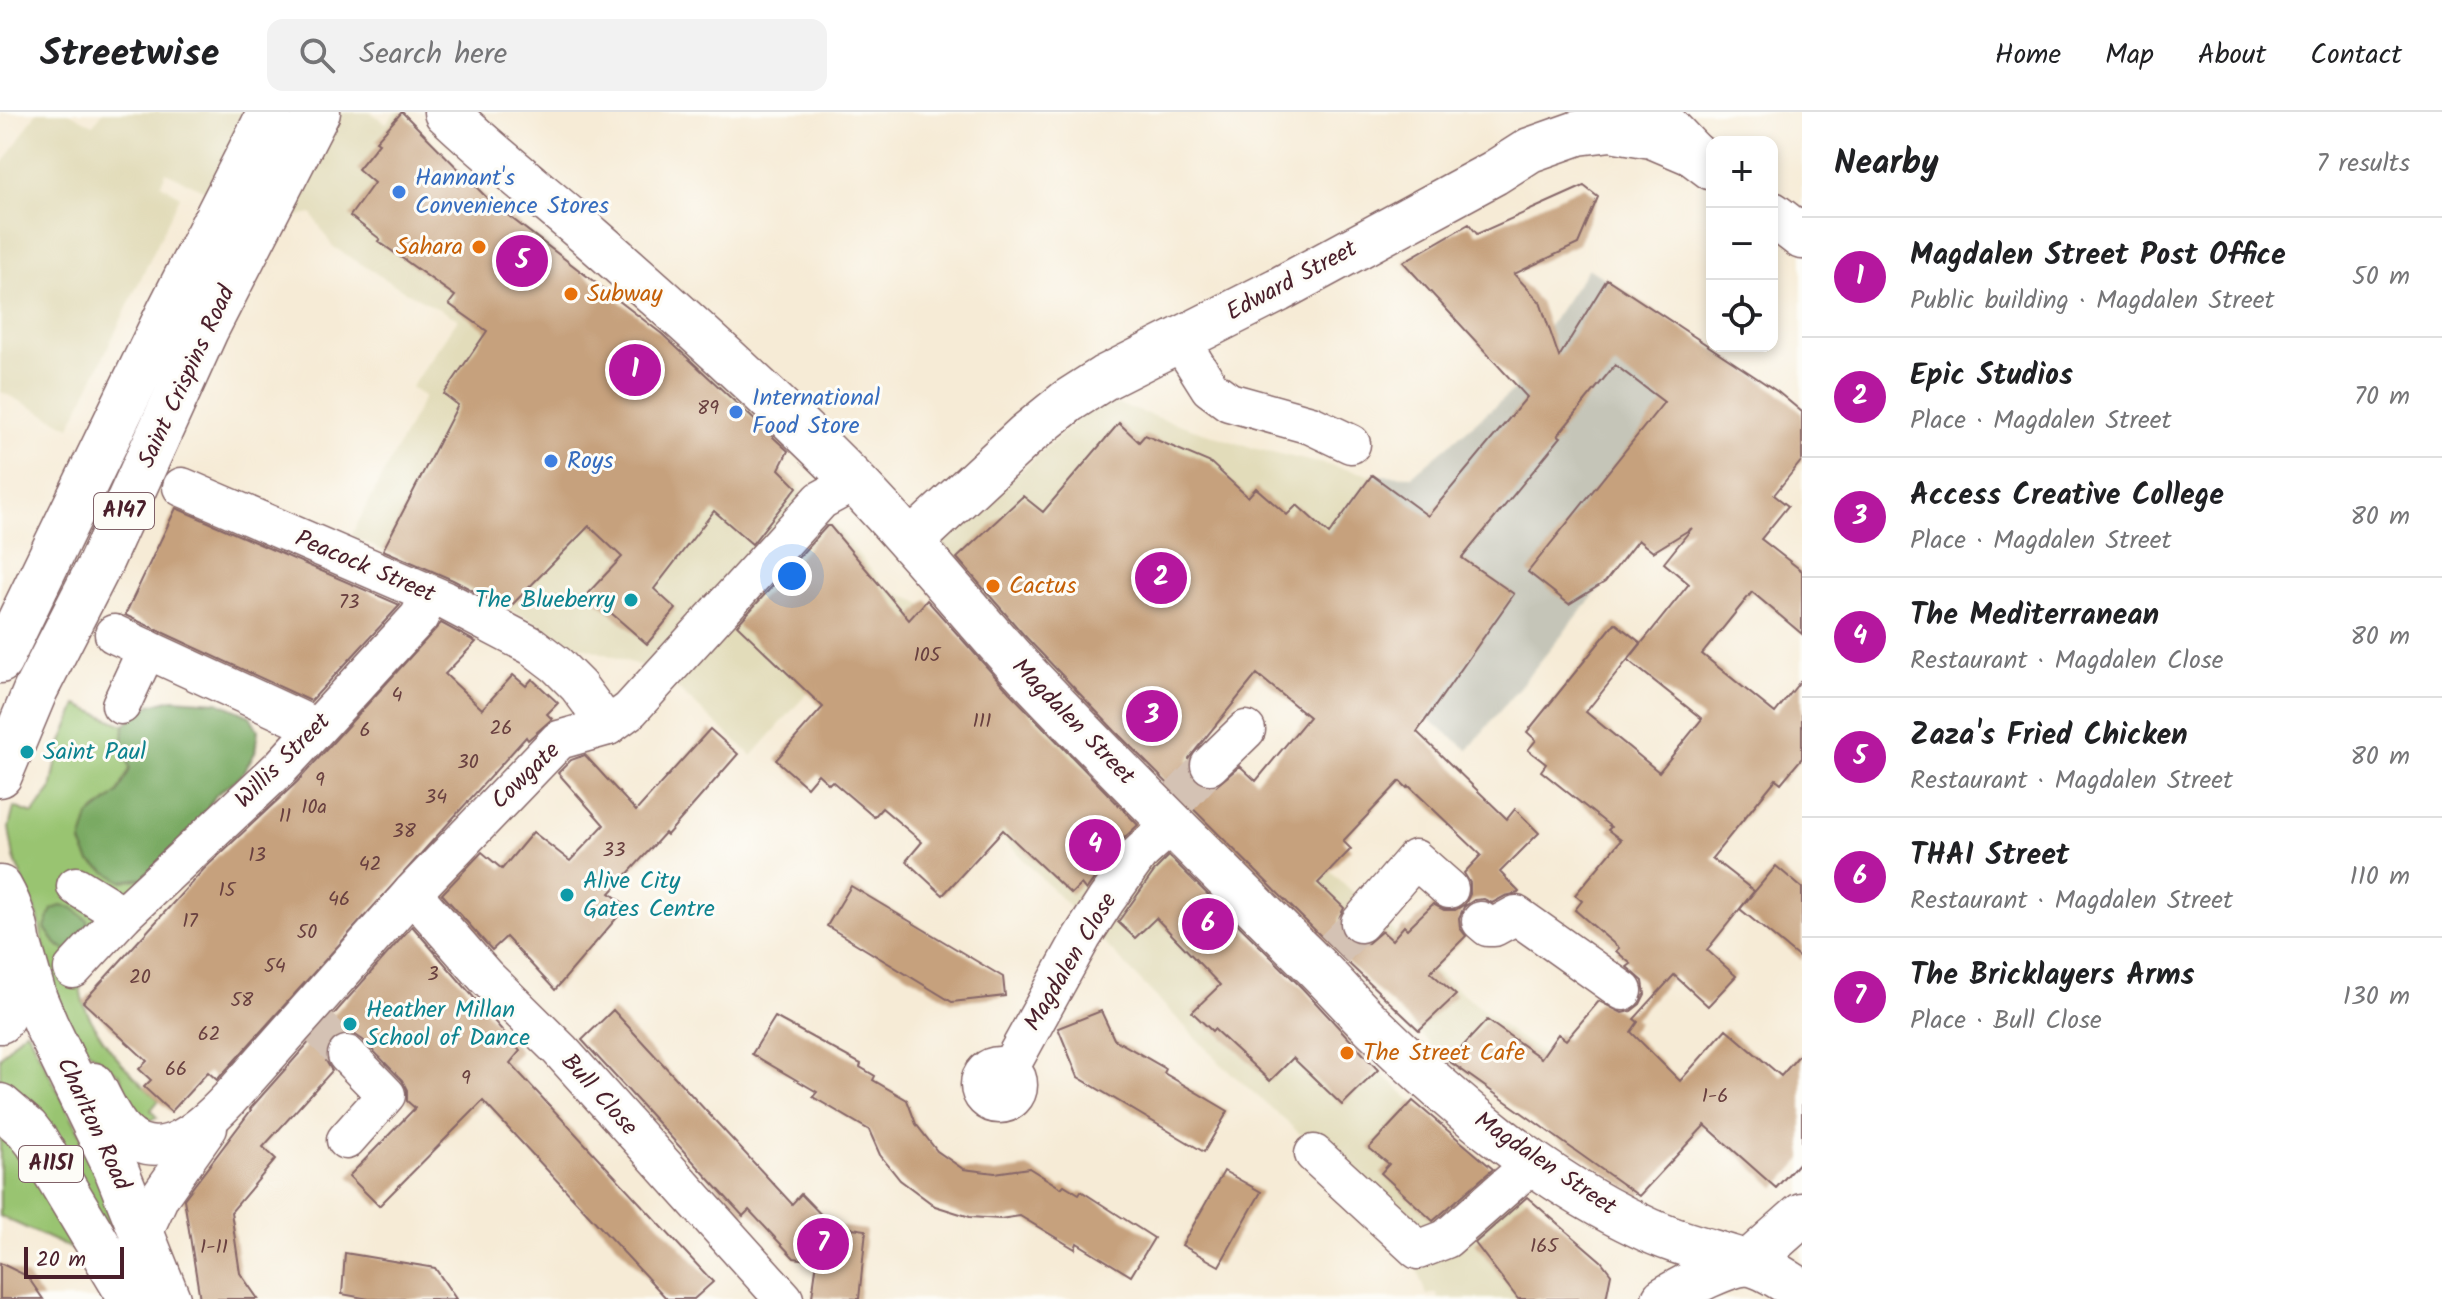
<!DOCTYPE html>
<html lang="en">
<head>
<meta charset="utf-8">
<style>
	:root { --surface:#fff; --page:#f2f2f2; --text:#202124; --muted:#757577; --line:#e0e0e0; --accent:#b5179e }
	body { margin:0; font-family:Kalam,sans-serif; background:var(--page); color:var(--text) }
	.controls { position:absolute; right:24px; top:24px; display:grid; overflow:hidden; border-radius:16px; box-shadow:0 4px 12px #0003 }
	.controls button { width:72px; height:72px; display:grid; place-items:center; padding:0; border:0; border-bottom:2px solid var(--line); background:var(--surface); color:var(--text); font:40px sans-serif }
	.scale { position:absolute; left:24px; bottom:20px; width:100px; box-sizing:border-box; padding-left:8px; border:4px solid #4a1f2b; border-top:0; font-size:22px; line-height:28px; white-space:nowrap; color:#4a1f2b; -webkit-text-stroke:6px #fdfcf7; paint-order:stroke }
	.you { position:absolute; left:792px; top:464px; width:28px; height:28px; margin:-20px; border:6px solid #fff; border-radius:50%; background:#1a73e8; box-shadow:0 0 0 12px #1a73e833 }
	.badge { display:grid; place-items:center; width:52px; height:52px; border-radius:50%; background:var(--accent); color:#fff; font-size:26px; font-weight:700 }
	.pin { position:absolute; translate:-50% -50%; border:4px solid #fff; box-shadow:0 2px 8px #0006 }
	.list { margin:0; padding:0; list-style:none }
	h2 { display:flex; justify-content:space-between; align-items:center; height:104px; margin:0; padding:0 32px; font-size:34px }
	h2 small { font-size:26px; font-weight:400; color:var(--muted) }
	.list li { display:grid; grid-template-columns:52px 1fr auto; gap:24px; align-items:center; box-sizing:border-box; height:120px; padding:0 32px; border-top:2px solid var(--line) }
	.list b { display:block; font-size:30px; white-space:nowrap }
	.list p { margin:0; font-size:26px; white-space:nowrap; color:var(--muted) }
	.list em { font-size:26px; font-style:normal; color:var(--muted) }
	.icon { flex:none; width:44px; height:44px; fill:none; stroke:currentColor; stroke-width:2; stroke-linecap:round; stroke-linejoin:round }
	.map { position:relative; flex:none; width:1802px; height:1187px; overflow:hidden }
	header { display:flex; align-items:center; gap:48px; box-sizing:border-box; height:112px; padding:0 40px; background:var(--surface); border-bottom:2px solid var(--line) }
	header strong { font-size:38px }
	nav { display:flex; gap:44px; margin-inline-start:auto; font-size:28px }
	.search { width:560px; height:72px; background:var(--page); display:flex; align-items:center; gap:20px; box-sizing:border-box; padding:0 28px; border-radius:16px; color:var(--muted); font-size:30px }
	main { display:flex }
	aside { flex:1; background:var(--surface) }
	.map>svg:first-child { display:block }
	.built { fill:#e2dcba }
	.industrial { fill:#c5c5b8 }
	.green { fill:#99c471; stroke:#72724e; stroke-width:2 }
	.forest { fill:#7aaa63; stroke:#626447; stroke-width:2 }
	.building { fill:#c6a17d; fill-rule:evenodd }
	.lines { fill:none; stroke-linecap:round; stroke-linejoin:round }
	.minor-tunnel { stroke:#d4c2b4; stroke-width:38; stroke-dasharray:38 19; stroke-linecap:butt }
	.minor-casing { stroke:#866667; stroke-width:41 }
	.tertiary-casing { stroke:#866667; stroke-width:47 }
	.primary-casing { stroke:#866667; stroke-width:47 }
	.minor { stroke:#fff; stroke-width:38 }
	.tertiary { stroke:#fff; stroke-width:44 }
	.primary { stroke:#fff; stroke-width:44 }
	.shop-dot { fill:#3f7fe0; stroke:#fdfcf7; stroke-width:3 }
	.food-dot { fill:#e8710a; stroke:#fdfcf7; stroke-width:3 }
	.culture-dot { fill:#0f9aa8; stroke:#fdfcf7; stroke-width:3 }
	.labels { text-anchor:middle; dominant-baseline:central; stroke-width:6; stroke-linejoin:round; paint-order:stroke }
	.number-label { font-size:20px; fill:#694040 }
	.shield { fill:#fdfcf7; stroke:#806168; stroke-width:2 }
	.shield-label { font-size:22px; font-weight:bold; fill:#4a1f2b }
	.shop-label { font-size:24px; fill:#366cbe; stroke:#fdfcf7; text-anchor:start }
	.food-label { font-size:24px; fill:#c56008; stroke:#fdfcf7; text-anchor:start }
	.street-label { font-size:24px; fill:#4a1f2b; stroke:#fdfcf7 }
	.culture-label { font-size:24px; fill:#0d838f; stroke:#fdfcf7; text-anchor:start }
</style>
</head>
<body>
<header>
<strong>Streetwise</strong>
<div class="search"><svg class="icon" aria-label="search" viewBox="0 0 24 24"><circle cx="10" cy="10" r="6"/><path d="M15 15l6 6"/></svg>Search here</div>
<nav><a>Home</a><a>Map</a><a>About</a><a>Contact</a></nav>
</header>
<main>
<div class="map">
<svg width="1802" height="1187" viewBox="0 0 1802 1187">
	<rect width="100%" height="100%" fill="#fdfcf7"/>
	<filter id="ink" filterUnits="userSpaceOnUse"><feTurbulence type="fractalNoise" baseFrequency=".0125" numOctaves="2"/><feDisplacementMap in="SourceGraphic" scale="16" xChannelSelector="R" yChannelSelector="G"/><feConvolveMatrix kernelMatrix="1 2 1 2 8 2 1 2 1" color-interpolation-filters="sRGB"/></filter>
	<filter id="wash" filterUnits="userSpaceOnUse"><feTurbulence type="fractalNoise" baseFrequency=".006" numOctaves="4" result="noise"/><feDisplacementMap in="SourceGraphic" scale="32" xChannelSelector="R" yChannelSelector="G"/><feGaussianBlur stdDeviation="1.8" result="paint"/><feColorMatrix in="noise" values="0 0 0 0 0 0 0 0 0 0 0 0 0 0 0 0 0 1.4 0 .05"/><feComposite in="paint" operator="in"/></filter>
	<g filter="url(#wash)">
		<rect width="100%" height="100%" fill="#f6ebd6"/>
		<g class="built">
			<polygon points="37,0 69,0 93,13 103,0 370,0 386,11 396,0 404,0 482,83 594,172 715,262 789,335 779,357 841,421 886,476 925,493 1062,626 1294,869 1308,879 1306,881 1377,957 1431,1006 1601,1149 1611,1162 1606,1187 1439,1187 1437,1181 1427,1183 1401,1111 1220,951 995,718 831,554 752,644 659,560 572,531 530,507 351,424 424,285 411,275 458,207 403,178 332,134 312,102 269,110 166,60 161,72 180,84 70,315 0,279 0,56"/>
			<polygon points="1101,287 1252,336 1372,363 1276,487 1164,608 1296,726 1441,864 1513,922 1620,990 1581,1043 1444,946 1399,899 1242,751 1135,641 994,510 942,447 942,429"/>
		</g>
		<polygon class="industrial" points="1588,156 1767,271 1468,638 1276,487 1372,363 1412,364 1515,277 1512,269"/>
		<g class="green">
			<path d="M77,593l47,20 6,44 -12,24 -29,23 2,46 31,19 22,-3 -55,60 -44,-10 11,16 17,11 7,-3c1,15 -2,36 3,50 14,37 46,72 76,98l-8,10 6,8 -10,3 -15,-10 -12,-36 -52,-40 -10,-18 -20,-100 -24,-59 -5,-30 5,-21 19,7 18,-24 8,-41z"/>
			<polygon points="26,917 121,1100 130,1160 35,998 0,969 0,945"/>
			<polygon points="0,1023 27,1052 83,1142 0,1104"/>
		</g>
		<g class="forest">
			<polygon points="173,587 218,590 250,604 258,618 255,641 241,663 216,683 199,709 144,766 122,769 90,750 81,731 89,704 118,681 130,657 123,631 124,613 150,593"/>
			<polygon points="61,794 73,796 87,808 89,826 73,843 56,832 45,816 52,797"/>
		</g>
		<g id="blocks">
			<g class="building">
				<polygon points="402,0 492,91 662,222 788,339 779,357 797,375 752,432 714,399 654,477 676,497 647,532 588,481 622,445 589,414 508,497 453,468 383,438 458,293 444,282 487,219 449,192 455,184 378,129 380,127 350,104 374,71 358,57 379,31 376,29"/>
				<path d="M1584,74l14,11 -20,47 -64,30 26,28 19,55 48,-78 171,113 24,20v48l-28,35 14,11 -27,33 41,32v63l-50,-42 -50,62 73,59 27,-34v79l-21,25 -5,-4 -64,79 42,33 -47,59 29,26 -28,30 -34,-31 -40,44 4,3 -7,10 49,49 46,-52 55,47 21,-24v107l-26,29 -71,-63 -66,71 -190,-135 38,-41 54,38 17,-24 8,6 33,-39 23,12 9,-2 9,-7 5,-10 -2,-13 -16,-14 4,-3 -15,-13 3,-3 -44,-38 7,-9 -7,-6 46,-55 -13,-10 3,-3 -70,-56 5,-7 -18,-14 8,-10 -9,-8 88,-109 26,20 -55,69 73,60 43,-53 -74,-59 61,-76 -25,-21 28,-35 -39,24 -15,-12 -33,42 -36,22 -41,-32 136,-170 -49,-37 -57,70 3,2 -99,121 52,36 -97,138 90,87 8,-10 24,24 -39,39 19,20 -1,1 -13,3 -13,7 -8,-4 -10,1 -10,7 -5,11 1,10 6,8 -36,36 26,23 -37,35 -74,-70 -230,-229 -92,-97 -66,-76 66,-62 20,16 76,-89 20,19 6,-7 66,28 37,34 8,-9 31,27 10,-10 32,29 43,-59 56,41 99,-119 -124,-135 66,-38 8,10zM1257,562l52,43 -53,64 -16,-15 -24,20h-13l-8,-5 -6,-10v-13zM1400,669l7,7 2,-2 72,69 -17,18 6,10v11l-5,10 -10,6h-11l-11,-6 -26,25 -3,-3 -12,14 -10,-9 -14,12 -13,1 -10,-5 -6,-9v-12l5,-10 -26,-25 33,-34 -8,-8z"/>
				<polygon points="176,396 400,493 311,589 125,503"/>
				<polygon points="827,414 830,414 909,508 927,488 1009,580 1138,713 1121,729 1086,778 1081,772 1071,782 1003,718 943,783 906,749 922,730 882,696 874,705 832,669 829,672 818,662 807,675 776,648 823,595 737,513"/>
				<polygon points="441,511 476,530 445,562 482,597 513,563 526,574 532,567 558,591 547,602 552,607 528,628 526,625 217,968 208,960 171,1000 144,975 151,968 139,957 147,949 83,890 204,757 297,670"/>
				<polygon points="710,617 738,642 667,723 665,721 610,781 627,794 555,878 506,825 492,838 442,782 482,740 502,757 533,720 570,749 604,713 558,661 571,648 585,643 636,699"/>
				<polygon points="1169,744 1302,876 1378,958 1342,993 1293,946 1270,969 1214,917 1212,919 1192,900 1220,873 1156,806 1135,826 1118,810 1156,757"/>
				<polygon points="1776,754 1802,776 1802,848 1740,797"/>
				<polygon points="851,774 1003,865 1005,884 952,890 827,814"/>
				<polygon points="412,814 520,939 510,951 713,1170 694,1187 667,1187 483,989 379,1094 349,1064 415,996 407,989 407,978 402,968 363,928 354,922 342,922 332,927 326,938 326,949 332,959 263,1035 276,1047 231,1100 240,1161 258,1187 200,1187 184,1087 251,998 250,997"/>
				<polygon points="613,898 792,1092 801,1082 831,1113 866,1118 859,1187 812,1185 817,1149 794,1146 749,1098 743,1104 582,928"/>
				<polygon points="1101,899 1114,927 1166,957 1164,961 1228,999 1204,1040 1078,965 1058,916"/>
				<polygon points="775,905 861,952 860,955 875,964 873,968 907,988 916,1012 937,1039 963,1057 995,1061 1029,1056 1061,1076 1064,1073 1079,1082 1081,1079 1154,1126 1131,1164 1077,1131 1075,1137 1020,1104 1000,1107 970,1105 935,1094 900,1068 880,1043 869,1018 813,985 817,980 752,942"/>
				<polygon points="1413,989 1493,1057 1433,1109 1381,1061 1389,1052 1369,1036"/>
				<polygon points="1224,1059 1261,1080 1219,1154 1182,1133"/>
				<polygon points="1527,1085 1601,1149 1611,1162 1606,1187 1518,1187 1475,1131"/>
				<polygon points="345,1141 435,1156 456,1187 369,1187 342,1182"/>
				<polygon points="0,1151 27,1164 43,1187 0,1187"/>
			</g>
		</g>
	</g>
	<g filter="url(#ink)">
		<use href="#blocks" fill-opacity="0" stroke="#866667" stroke-width="2"/>
		<g class="lines">
			<g class="minor-tunnel">
				<polyline points="1179,686 1210,653"/>
				<polyline points="1334,837 1360,811"/>
				<polyline points="314,910 347,943"/>
			</g>
			<defs>
				<g id="minor">
					<polyline points="1179,227 1210,276 1229,290 1311,313 1351,332"/>
					<polyline points="182,375 444,488 532,534 557,553 578,574 608,614"/>
					<polyline points="114,522 298,607 315,617"/>
					<polyline points="121,593 147,537"/>
					<polyline points="1210,653 1246,618"/>
					<polyline points="76,774 123,803"/>
					<polyline points="412,781 485,864 560,938 784,1187"/>
					<polyline points="1481,809 1488,815 1494,815 1516,803 1623,879"/>
					<polyline points="1360,811 1415,747 1449,777"/>
					<polyline points="73,857 123,803 281,655 419,505 430,483"/>
					<circle cx="999" cy="973" r="19"/>
					<polyline points="1009,957 1082,825 1106,788 1139,742 1171,713"/>
					<path d="M94,970c8,14 15,31 25,44 36,45 82,3 110,-27l183,-206 147,-153 49,-14 22,-16 191,-210 33,-18"/>
					<polyline points="346,1028 386,983 347,943"/>
					<polyline points="1314,1042 1418,1138 1446,1127 1534,1050"/>
					<polyline points="143,1121 160,1084 208,1016"/>
				</g>
				<g id="tertiary">
					<path d="M446,0c47,45 98,84 147,127 88,77 175,156 258,239 62,63 116,133 176,197 93,98 189,193 285,288 21,20 40,43 61,63 79,77 167,153 267,200 34,17 72,25 108,37l54,-48"/>
					<polyline points="911,430 1026,323 1068,289 1104,266 1278,178 1494,61 1530,38 1578,21 1611,17 1652,24 1692,41"/>
				</g>
				<g id="primary">
					<polyline points="1653,0 1692,41 1712,56"/>
					<polyline points="1772,102 1802,125"/>
					<polyline points="0,549 169,199 270,0"/>
					<polyline points="0,663 36,577 100,452 206,218 318,0"/>
					<path d="M0,776c24,42 27,91 0,133"/>
					<polyline points="20,835 35,887 46,913 116,1057 168,1187"/>
					<polyline points="0,994 27,1017 37,1030 131,1187"/>
					<path d="M1664,1187c17,-10 68,-39 87,-35 18,4 35,18 51,27"/>
				</g>
			</defs>
			<use href="#minor" class="minor-casing"/>
			<use href="#tertiary" class="tertiary-casing"/>
			<use href="#primary" class="primary-casing"/>
			<use href="#minor" class="minor"/>
			<use href="#tertiary" class="tertiary"/>
			<use href="#primary" class="primary"/>
		</g>
	</g>
	<g class="shop-dot">
		<circle cx="399" cy="80" r="8"/>
		<circle cx="736" cy="300" r="8"/>
		<circle cx="551" cy="349" r="8"/>
	</g>
	<g class="food-dot">
		<circle cx="479" cy="135" r="8"/>
		<circle cx="571" cy="182" r="8"/>
		<circle cx="993" cy="474" r="8"/>
		<circle cx="1347" cy="941" r="8"/>
	</g>
	<g class="culture-dot">
		<circle cx="631" cy="488" r="8"/>
		<circle cx="27" cy="640" r="8"/>
		<circle cx="567" cy="783" r="8"/>
		<circle cx="350" cy="912" r="8"/>
	</g>
	<g class="labels">
		<g class="number-label">
			<text x="708" y="297">89</text>
			<text x="349" y="491">73</text>
			<text x="927" y="544">105</text>
			<text x="397" y="584">4</text>
			<text x="982" y="610">111</text>
			<text x="501" y="617">26</text>
			<text x="365" y="619">6</text>
			<text x="468" y="651">30</text>
			<text x="320" y="669">9</text>
			<text x="436" y="686">34</text>
			<text x="314" y="696">10a</text>
			<text x="285" y="705">11</text>
			<text x="404" y="720">38</text>
			<text x="614" y="739">33</text>
			<text x="257" y="744">13</text>
			<text x="370" y="753">42</text>
			<text x="227" y="779">15</text>
			<text x="339" y="788">46</text>
			<text x="190" y="810">17</text>
			<text x="307" y="821">50</text>
			<text x="275" y="855">54</text>
			<text x="433" y="863">3</text>
			<text x="140" y="866">20</text>
			<text x="242" y="889">58</text>
			<text x="209" y="923">62</text>
			<text x="176" y="958">66</text>
			<text x="466" y="967">9</text>
			<text x="1715" y="985">1-6</text>
			<text x="1544" y="1135">165</text>
			<text x="214" y="1136">1-11</text>
		</g>
		<g class="shield">
			<rect x="94" y="381" width="60" height="36" rx="6"/>
			<rect x="19" y="1034" width="64" height="36" rx="6"/>
		</g>
		<g class="shield-label">
			<text x="124" y="399">A147</text>
			<text x="51" y="1052">A1151</text>
		</g>
		<g class="shop-label">
			<text x="415" y="66">Hannant's<tspan x="415" dy="28">Convenience Stores</tspan></text>
			<text x="752" y="286">International<tspan x="752" dy="28">Food Store</tspan></text>
			<text x="567" y="349">Roys</text>
		</g>
		<g class="food-label">
			<text x="463" y="135" text-anchor="end">Sahara</text>
			<text x="587" y="182">Subway</text>
			<text x="1009" y="474">Cactus</text>
			<text x="1363" y="941">The Street Cafe</text>
		</g>
		<g class="street-label">
			<text transform="translate(1292 169) rotate(-28)">Edward Street</text>
			<text transform="translate(187 265) rotate(-65)">Saint Crispins Road</text>
			<text transform="translate(365 455) rotate(23)">Peacock Street</text>
			<text transform="translate(1073 610) rotate(46)">Magdalen Street</text>
			<text transform="translate(283 649) rotate(-45)">Willis Street</text>
			<text transform="translate(526 664) rotate(-44)">Cowgate</text>
			<text transform="translate(1071 850) rotate(-59)">Magdalen Close</text>
			<text transform="translate(599 983) rotate(48)">Bull Close</text>
			<text transform="translate(93 1012) rotate(65)">Charlton Road</text>
			<text transform="translate(1545 1052) rotate(34)">Magdalen Street</text>
		</g>
		<g class="culture-label">
			<text x="615" y="488" text-anchor="end">The Blueberry</text>
			<text x="43" y="640">Saint Paul</text>
			<text x="583" y="769">Alive City<tspan x="583" dy="28">Gates Centre</tspan></text>
			<text x="366" y="898">Heather Millan<tspan x="366" dy="28">School of Dance</tspan></text>
		</g>
	</g>
</svg>
<div class="controls">
<button>+</button>
<button>−</button>
<button><svg class="icon" aria-label="locate" viewBox="0 0 24 24"><circle cx="12" cy="12" r="6"/><path d="M12 2v4M12 18v4M2 12h4M18 12h4"/></svg></button>
</div>
<div class="scale">20 m</div>
<div class="you"></div>
<div class="pin badge" style="left:635px;top:258px">1</div>
<div class="pin badge" style="left:1161px;top:466px">2</div>
<div class="pin badge" style="left:1152px;top:604px">3</div>
<div class="pin badge" style="left:1095px;top:733px">4</div>
<div class="pin badge" style="left:522px;top:149px">5</div>
<div class="pin badge" style="left:1208px;top:812px">6</div>
<div class="pin badge" style="left:823px;top:1132px">7</div>
</div>
<aside>
<h2>Nearby<small>7 results</small></h2>
<ul class="list">
<li><span class="badge">1</span><div><b>Magdalen Street Post Office</b><p>Public building · Magdalen Street</p></div><em>50 m</em></li>
<li><span class="badge">2</span><div><b>Epic Studios</b><p>Place · Magdalen Street</p></div><em>70 m</em></li>
<li><span class="badge">3</span><div><b>Access Creative College</b><p>Place · Magdalen Street</p></div><em>80 m</em></li>
<li><span class="badge">4</span><div><b>The Mediterranean</b><p>Restaurant · Magdalen Close</p></div><em>80 m</em></li>
<li><span class="badge">5</span><div><b>Zaza's Fried Chicken</b><p>Restaurant · Magdalen Street</p></div><em>80 m</em></li>
<li><span class="badge">6</span><div><b>THAI Street</b><p>Restaurant · Magdalen Street</p></div><em>110 m</em></li>
<li><span class="badge">7</span><div><b>The Bricklayers Arms</b><p>Place · Bull Close</p></div><em>130 m</em></li>
</ul>
</aside>
</main>
</body>
</html>
